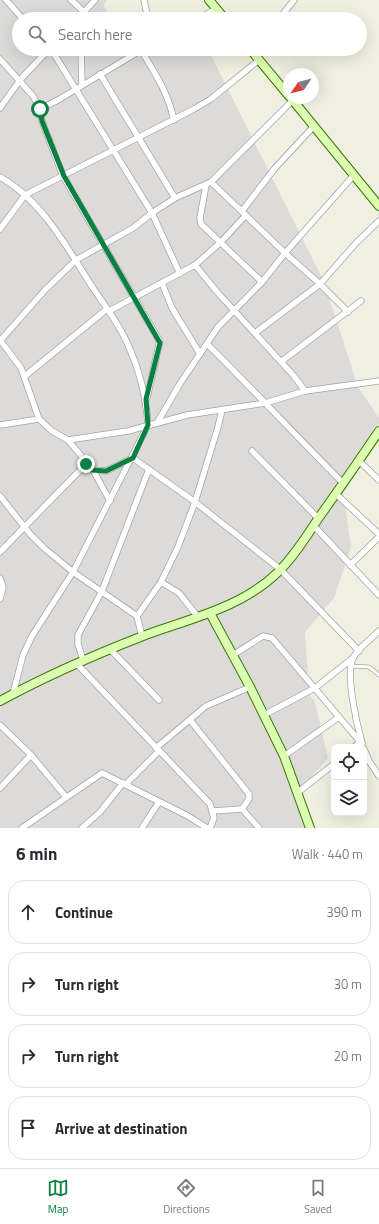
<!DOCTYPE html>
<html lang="en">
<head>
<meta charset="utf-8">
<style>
	:root { --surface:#fff; --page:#f2f2f3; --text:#2b2b33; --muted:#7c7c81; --line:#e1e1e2; --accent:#0b8043 }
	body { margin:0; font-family:"Titillium Web",sans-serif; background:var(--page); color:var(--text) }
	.controls { position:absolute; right:12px; bottom:12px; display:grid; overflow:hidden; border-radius:8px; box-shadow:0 4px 16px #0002 }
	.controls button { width:36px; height:36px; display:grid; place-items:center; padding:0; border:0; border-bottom:1px solid var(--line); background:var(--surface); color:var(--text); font:20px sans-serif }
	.compass { position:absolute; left:283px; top:68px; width:36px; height:36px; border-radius:50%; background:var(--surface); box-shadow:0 4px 16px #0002; rotate:235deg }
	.stop { position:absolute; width:12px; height:12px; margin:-9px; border:3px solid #0b8043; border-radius:50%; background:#fff }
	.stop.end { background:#0b8043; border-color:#fff; box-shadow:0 1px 4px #0008 }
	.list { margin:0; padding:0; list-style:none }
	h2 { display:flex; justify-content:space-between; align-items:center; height:52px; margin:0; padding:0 16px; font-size:17px }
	h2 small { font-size:13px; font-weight:400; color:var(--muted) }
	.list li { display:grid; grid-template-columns:26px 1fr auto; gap:12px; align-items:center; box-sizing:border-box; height:64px; margin:0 8px 8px; padding:0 8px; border:1px solid var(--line); border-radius:16px }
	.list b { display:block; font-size:15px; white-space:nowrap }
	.list em { font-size:13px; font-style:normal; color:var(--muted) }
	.icon { flex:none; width:22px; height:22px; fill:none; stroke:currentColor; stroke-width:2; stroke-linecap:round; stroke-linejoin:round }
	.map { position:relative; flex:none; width:379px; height:828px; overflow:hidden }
	.search { position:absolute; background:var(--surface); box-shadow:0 4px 16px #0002; left:12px; right:12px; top:12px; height:44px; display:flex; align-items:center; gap:10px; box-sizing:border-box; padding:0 14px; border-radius:22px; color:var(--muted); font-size:15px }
	.sheet { height:340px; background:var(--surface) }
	nav { display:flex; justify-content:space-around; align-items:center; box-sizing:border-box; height:56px; border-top:1px solid var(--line); background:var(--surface); font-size:11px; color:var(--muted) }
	nav a { display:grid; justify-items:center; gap:2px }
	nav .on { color:var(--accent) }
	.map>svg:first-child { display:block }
	.residential { fill:#dcdbda }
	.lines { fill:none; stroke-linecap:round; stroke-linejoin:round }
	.lane-casing { stroke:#a4a4a4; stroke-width:4.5 }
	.street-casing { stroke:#a4a4a4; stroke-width:7 }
	.secondary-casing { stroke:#3c7900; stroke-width:10 }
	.lane { stroke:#fff; stroke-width:3 }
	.street { stroke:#fff; stroke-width:5.5 }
	.secondary { stroke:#dcfeb2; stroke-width:8 }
	.route { stroke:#0b8043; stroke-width:5 }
</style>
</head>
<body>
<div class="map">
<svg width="379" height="828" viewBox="0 0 379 828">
	<rect width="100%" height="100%" fill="#efefe2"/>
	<polygon class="residential" points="0,0 107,0 104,6 112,19 19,19 19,49 132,49 133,51 136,49 208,49 324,282 358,387 379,418 379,424 373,428 371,443 341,477 351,547 334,598 305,632 309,694 315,702 328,758 299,792 316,828 0,828"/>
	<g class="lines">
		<defs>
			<polyline id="lane" points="352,666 369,667 379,675"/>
			<g id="street">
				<polyline points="6,0 23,19"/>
				<polyline points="71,0 84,12"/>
				<polyline points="144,0 148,19"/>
				<polyline points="78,19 95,0"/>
				<polyline points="198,19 216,9"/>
				<polyline points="279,19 294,0"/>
				<polyline points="51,49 152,213 180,274"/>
				<polyline points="81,49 82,85"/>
				<path d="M141,50c14,23 27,43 33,70"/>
				<polyline points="0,59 33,96 40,109 42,121 63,176 159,340 159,345 147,398"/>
				<polyline points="100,74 175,198"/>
				<polyline points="0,108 20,80 49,49"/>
				<polyline points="40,109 58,100 143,49"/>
				<path d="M0,177c42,23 68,72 93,111 12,18 27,37 35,57 12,26 18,51 20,80l-75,147 -41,64 -9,19 -10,39"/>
				<polyline points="211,182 285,253 320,284 348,312"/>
				<polyline points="206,185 200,218 201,224 262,282"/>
				<polyline points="242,211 275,168 314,126"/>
				<polyline points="0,229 25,195 194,109 211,99 259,60"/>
				<polyline points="195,265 218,293 294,376 305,391"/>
				<polyline points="162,283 172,308 200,354"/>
				<polyline points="109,311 195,265 221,242 246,215"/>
				<polyline points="255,333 320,284 356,243 379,221"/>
				<polyline points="0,340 21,368 39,419 52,431 68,440 128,431 187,415 265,403 305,391 379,381"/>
				<polyline points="0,341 45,290 76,260 133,228 152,213 175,198 211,182 293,100"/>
				<path d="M207,344c46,45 90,93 136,139"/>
				<polyline points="282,361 361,301"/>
				<polyline points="25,376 107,309"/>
				<polyline points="157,423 181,382 218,327 262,282 285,253 354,175"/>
				<polyline points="0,425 39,419"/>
				<polyline points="68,440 93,470 110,501"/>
				<polyline points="252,451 319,519"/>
				<polyline points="359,461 379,480"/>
				<polyline points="93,470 106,471 133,458 195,502 280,569 359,651"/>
				<polyline points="336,494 379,534"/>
				<polyline points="0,496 30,534 44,548 73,572 137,616"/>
				<polyline points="314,526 379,595"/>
				<polyline points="0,552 86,464"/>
				<polyline points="350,565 379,537"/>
				<polyline points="0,578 3,587 0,599"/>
				<polyline points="161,582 179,593 198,617"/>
				<polyline points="142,637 137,616 161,582 178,547 195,502 218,427 222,410"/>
				<polyline points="110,649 159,700"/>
				<polyline points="233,655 263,636 272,638 362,744"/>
				<polyline points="83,660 78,644 78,635 102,591 149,469"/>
				<polyline points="76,663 210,804 214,818 210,828"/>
				<polyline points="264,715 315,688 353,658"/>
				<polyline points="190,720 249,794 249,799 242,809"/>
				<polyline points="0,725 31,755 66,797"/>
				<path d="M362,743c-5,-18 -17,-69 -9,-85 5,-10 18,-19 26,-27"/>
				<polyline points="354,747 360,742"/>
				<polyline points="156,748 206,706 250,687"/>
				<polyline points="364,749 369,761 379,776"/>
				<polyline points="284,756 339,717"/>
				<polyline points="126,784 159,751"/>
				<polyline points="0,788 31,755"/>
				<polyline points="297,793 334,764"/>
				<polyline points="213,811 242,809 259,828"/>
				<polyline points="22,828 102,773 188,816 207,828"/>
				<polyline points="82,828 100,812 123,783"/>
				<polyline points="142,828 159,802"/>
			</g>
			<g id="secondary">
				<polyline points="209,0 225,19"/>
				<polyline points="250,49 289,96"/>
				<polyline points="291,98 379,206"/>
				<polyline points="210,613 250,687 284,756 310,828"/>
				<path d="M0,701c46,-25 94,-46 143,-65 45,-17 98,-28 134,-63 17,-16 30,-38 43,-57 20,-28 40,-57 59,-85"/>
			</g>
		</defs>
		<use href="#lane" class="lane-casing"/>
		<use href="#street" class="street-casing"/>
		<use href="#secondary" class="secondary-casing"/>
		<use href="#lane" class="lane"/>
		<use href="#street" class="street"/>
		<use href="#secondary" class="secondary"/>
	</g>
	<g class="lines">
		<polyline class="route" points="40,109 42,121 64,176 160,343 146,399 148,425 133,458 106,471 92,470 86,464"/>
	</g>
</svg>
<div class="controls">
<button><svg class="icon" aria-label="locate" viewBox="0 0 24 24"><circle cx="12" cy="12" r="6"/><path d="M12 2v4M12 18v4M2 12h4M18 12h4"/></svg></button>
<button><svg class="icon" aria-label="layers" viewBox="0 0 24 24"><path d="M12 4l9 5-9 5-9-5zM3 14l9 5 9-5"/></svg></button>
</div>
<svg class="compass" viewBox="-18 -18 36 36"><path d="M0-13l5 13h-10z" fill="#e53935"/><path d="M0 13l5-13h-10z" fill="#7c7c81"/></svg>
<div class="stop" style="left:40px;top:109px"></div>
<div class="stop end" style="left:86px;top:464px"></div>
<div class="search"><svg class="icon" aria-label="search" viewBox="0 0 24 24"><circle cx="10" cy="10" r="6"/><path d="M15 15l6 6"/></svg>Search here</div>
</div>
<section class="sheet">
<h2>6 min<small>Walk · 440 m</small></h2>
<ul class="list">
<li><svg class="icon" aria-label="ahead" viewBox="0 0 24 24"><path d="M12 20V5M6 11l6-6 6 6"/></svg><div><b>Continue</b></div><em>390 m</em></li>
<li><svg class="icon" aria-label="right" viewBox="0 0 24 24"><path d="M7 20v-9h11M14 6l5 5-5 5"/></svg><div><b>Turn right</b></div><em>30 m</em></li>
<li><svg class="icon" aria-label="right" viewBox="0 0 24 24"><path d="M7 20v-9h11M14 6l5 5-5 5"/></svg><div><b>Turn right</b></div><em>20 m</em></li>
<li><svg class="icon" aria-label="arrive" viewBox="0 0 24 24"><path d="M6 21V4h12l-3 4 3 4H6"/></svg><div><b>Arrive at destination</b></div></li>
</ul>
</section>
<nav>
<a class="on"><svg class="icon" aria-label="map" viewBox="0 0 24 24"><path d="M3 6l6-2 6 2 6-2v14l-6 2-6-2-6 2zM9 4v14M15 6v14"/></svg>Map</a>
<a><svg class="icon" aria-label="directions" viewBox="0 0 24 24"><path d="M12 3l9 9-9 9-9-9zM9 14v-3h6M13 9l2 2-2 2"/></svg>Directions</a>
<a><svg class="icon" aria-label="saved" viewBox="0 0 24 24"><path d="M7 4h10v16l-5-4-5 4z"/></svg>Saved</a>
</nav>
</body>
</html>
